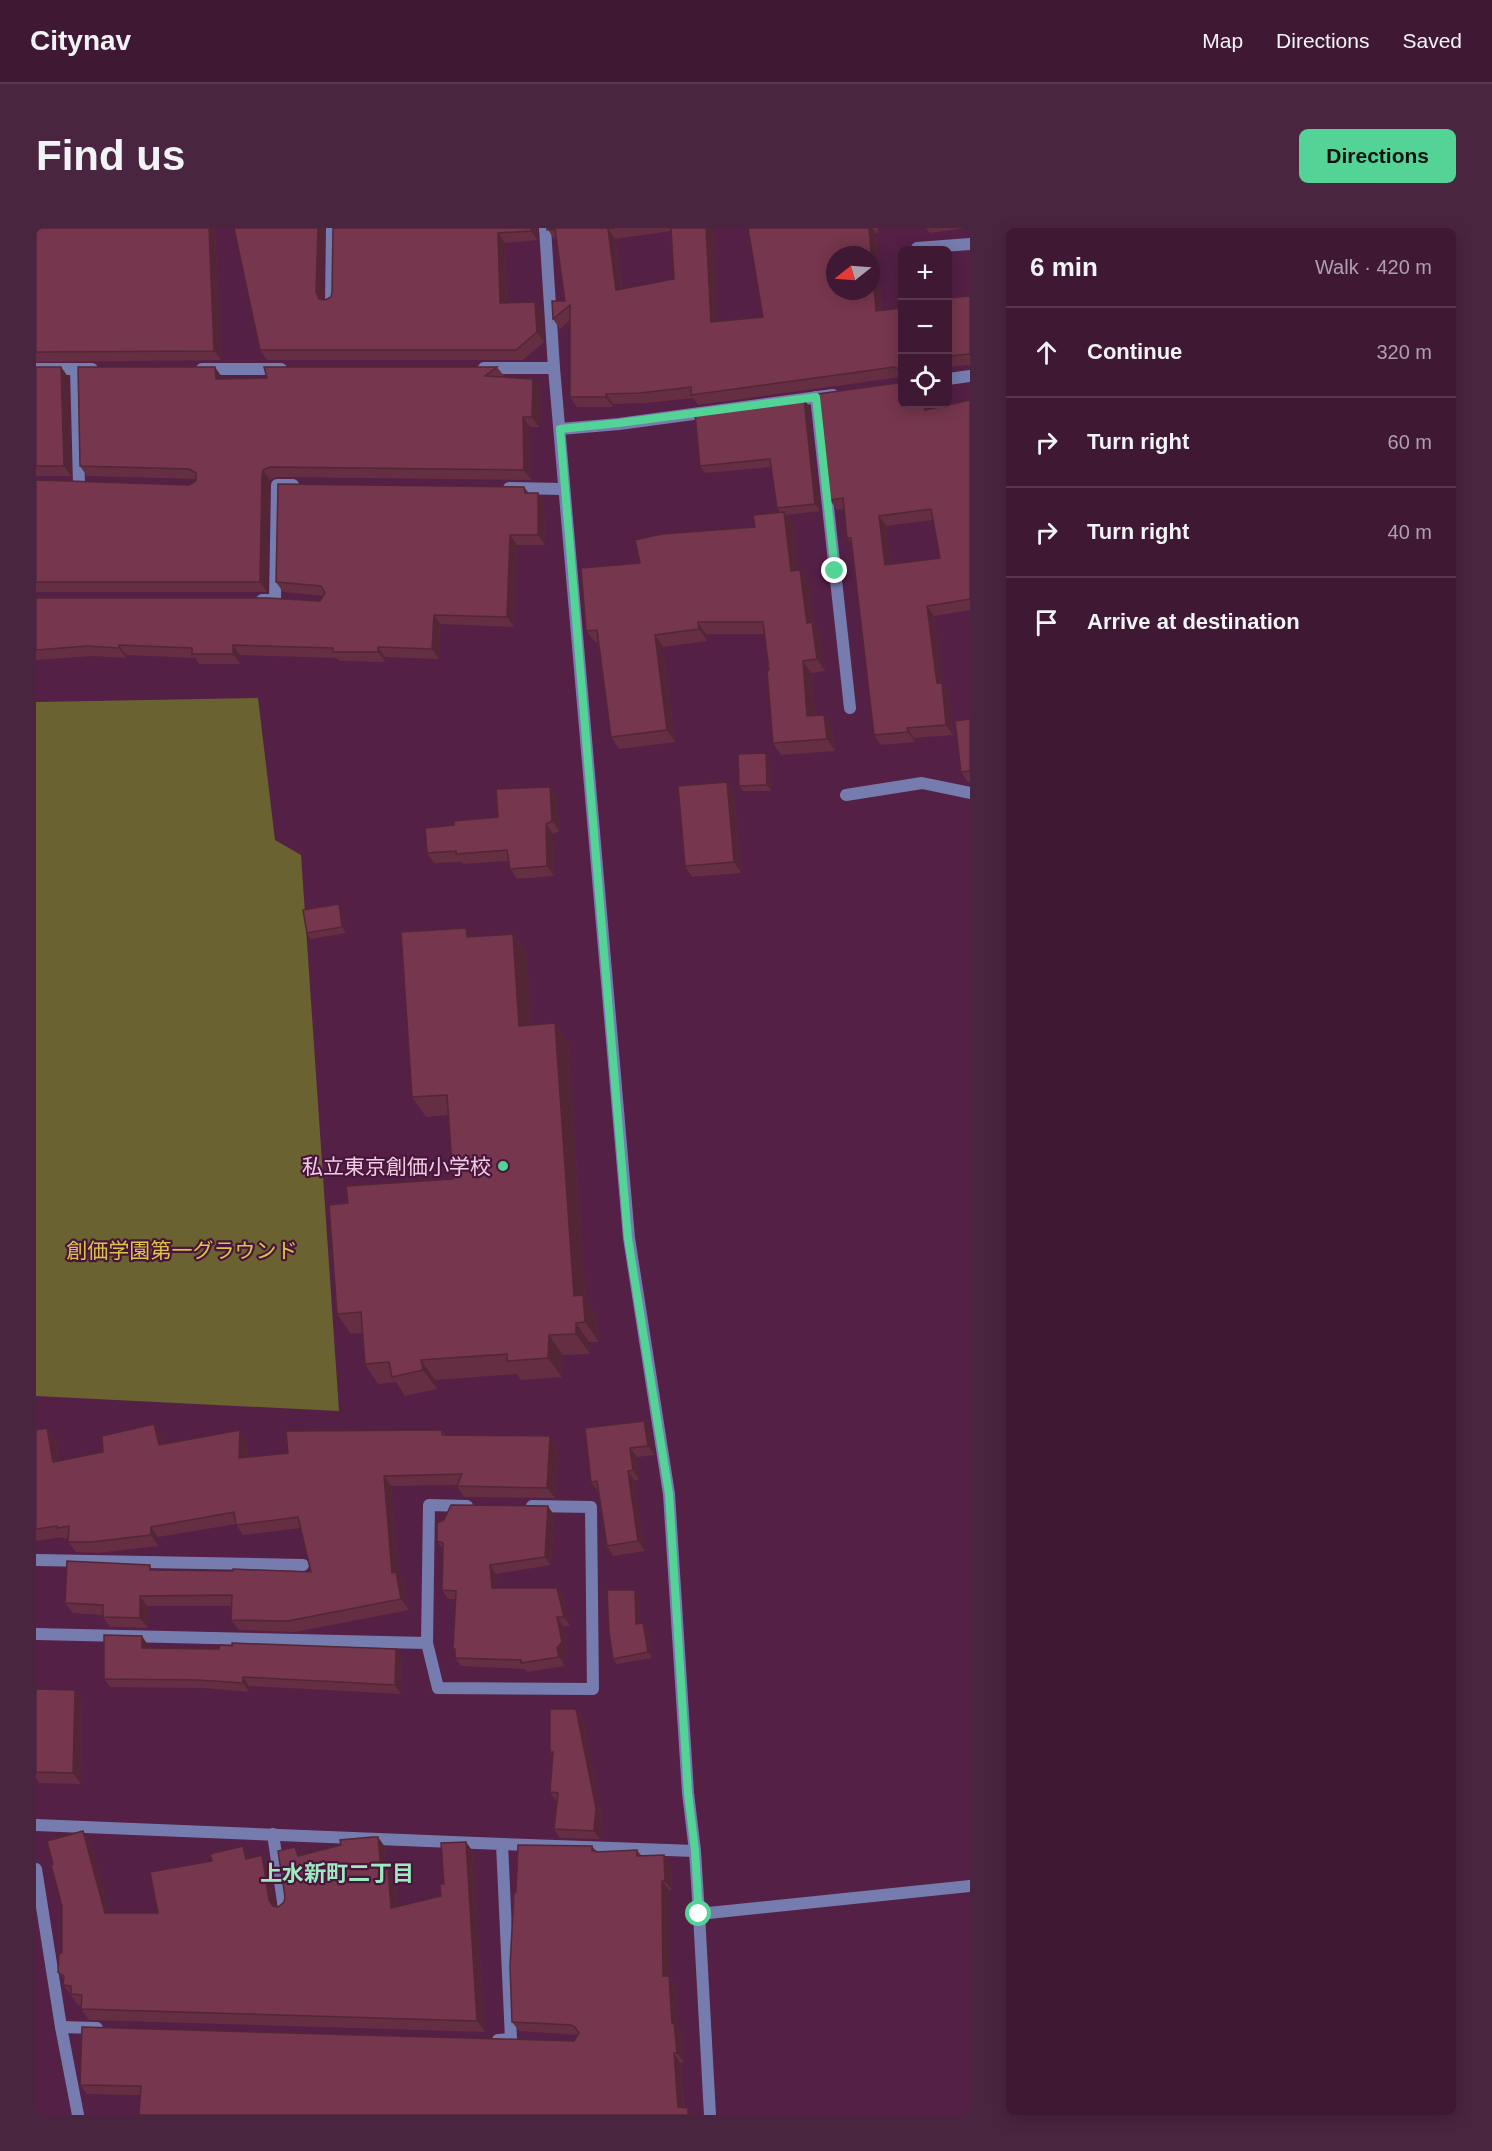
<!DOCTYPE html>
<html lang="en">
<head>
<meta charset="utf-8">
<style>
	:root { --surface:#3f1834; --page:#4a2540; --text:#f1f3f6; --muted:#ada0ac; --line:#58374f; --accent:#54d396 }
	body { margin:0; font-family:Arial,"Noto Sans JP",sans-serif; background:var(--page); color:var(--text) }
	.controls { position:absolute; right:18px; top:18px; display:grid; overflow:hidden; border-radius:9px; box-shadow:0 3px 15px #0003 }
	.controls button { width:54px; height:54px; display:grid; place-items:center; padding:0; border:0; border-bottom:2px solid var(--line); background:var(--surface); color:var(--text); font:30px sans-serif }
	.compass { position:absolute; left:790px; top:18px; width:54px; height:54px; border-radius:50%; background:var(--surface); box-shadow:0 3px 15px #0003; rotate:253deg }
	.stop { position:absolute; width:18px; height:18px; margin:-14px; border:4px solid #54d396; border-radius:50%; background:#fff }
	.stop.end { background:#54d396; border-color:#fff; box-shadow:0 2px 6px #0008 }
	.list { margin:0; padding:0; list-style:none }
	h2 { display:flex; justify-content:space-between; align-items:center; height:78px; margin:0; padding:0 24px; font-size:26px }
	h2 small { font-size:20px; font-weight:400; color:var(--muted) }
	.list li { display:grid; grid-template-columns:39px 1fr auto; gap:18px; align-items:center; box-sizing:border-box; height:90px; padding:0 24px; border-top:2px solid var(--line) }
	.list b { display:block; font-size:22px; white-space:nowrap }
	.list em { font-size:20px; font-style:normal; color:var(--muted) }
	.icon { flex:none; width:33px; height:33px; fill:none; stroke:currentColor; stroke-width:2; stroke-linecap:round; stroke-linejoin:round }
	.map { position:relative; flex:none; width:934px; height:1887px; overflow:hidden; border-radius:9px }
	header { display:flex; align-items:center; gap:36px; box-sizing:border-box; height:84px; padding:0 30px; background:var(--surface); border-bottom:2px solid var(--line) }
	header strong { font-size:28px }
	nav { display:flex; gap:33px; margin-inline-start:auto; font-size:21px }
	.intro { display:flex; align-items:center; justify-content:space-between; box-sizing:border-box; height:144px; padding:0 36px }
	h1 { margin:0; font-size:42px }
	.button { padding:15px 27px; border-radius:9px; background:var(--accent); color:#111; font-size:21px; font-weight:700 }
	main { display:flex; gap:36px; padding:0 36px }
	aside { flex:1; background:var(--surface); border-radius:9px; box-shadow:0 3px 15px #0003 }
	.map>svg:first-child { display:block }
	.green { fill:#6b6231 }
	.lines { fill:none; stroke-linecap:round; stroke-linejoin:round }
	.lane { stroke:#777caf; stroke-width:12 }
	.street { stroke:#777caf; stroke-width:12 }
	.wall { fill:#652e42; fill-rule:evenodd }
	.shaded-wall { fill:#532636 }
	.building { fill:#76364d; stroke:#532636; stroke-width:1.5; fill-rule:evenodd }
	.route { stroke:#54d396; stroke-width:8 }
	.poi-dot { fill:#54d396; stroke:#49153c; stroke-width:2 }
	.labels { text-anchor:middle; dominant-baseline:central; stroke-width:4.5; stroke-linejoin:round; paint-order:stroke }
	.poi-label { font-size:21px; fill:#efcee3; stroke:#49153c; text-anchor:end }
	.park-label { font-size:21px; fill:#dbc549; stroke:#49153c }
	.neighbourhood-label { font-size:22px; font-weight:bold; fill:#9bebbf; stroke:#49153c }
</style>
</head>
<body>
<header>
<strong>Citynav</strong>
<nav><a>Map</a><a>Directions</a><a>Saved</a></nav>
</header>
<div class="intro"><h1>Find us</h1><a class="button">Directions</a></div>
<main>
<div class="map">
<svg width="934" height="1887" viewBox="0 0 934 1887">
	<rect width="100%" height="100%" fill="#542046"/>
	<polygon class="green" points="222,470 239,612 265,627 303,1183 0,1168 0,474"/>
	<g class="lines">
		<g class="lane">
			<polyline points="881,22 881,20 934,16"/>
			<polyline points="295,74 296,0"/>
			<polyline points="780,169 814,480"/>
			<polyline points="0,1597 466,1616 475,1811 462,1812"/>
			<polyline points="237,1606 248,1681"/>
			<polyline points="25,1799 61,1800"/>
		</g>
		<g class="street">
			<polyline points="509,0 518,140 593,1010 633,1266 652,1565 659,1623 663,1686 674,1887"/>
			<polyline points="448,140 518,140"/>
			<polyline points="0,141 56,141"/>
			<polyline points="40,141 43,256"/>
			<polyline points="166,141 245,141"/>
			<polyline points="912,151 934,148"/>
			<polyline points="524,201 583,196 797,167"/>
			<polyline points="473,260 528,261"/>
			<polyline points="226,372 239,372 241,257 257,257"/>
			<polyline points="810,567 886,555 934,565"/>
			<polyline points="0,1332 267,1337"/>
			<polyline points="0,1406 391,1415 402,1460 557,1461 555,1279 496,1278"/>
			<polyline points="391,1415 393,1277 431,1278"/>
			<polyline points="466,1616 659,1623"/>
			<polyline points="0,1641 25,1799 42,1887"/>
			<polyline points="663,1686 934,1658"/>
		</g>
	</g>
	<g class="wall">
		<polygon points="0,0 179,0 185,132 0,134"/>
		<polygon points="198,0 289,0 287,72 289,72 295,69 296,64 297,0 501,0 502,12 469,15 471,75 499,74 506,83 508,114 487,132 231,132 224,122"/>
		<path d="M511,0h166l4,93 46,-4 -15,-89h130v5h-2l6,77 21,-2v69h-2l-203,28 -5,-7 -46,5 -34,1v3h-36l-7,-10v-77l-10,9 -7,-10 12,-18 -8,-62h-3zM635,3l3,48 -52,10 -7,-50z"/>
		<polygon points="890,0 931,0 894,5"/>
		<polygon points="934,68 934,137 912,139 912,70"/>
		<polygon points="0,139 25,139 32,149 35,248 0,248"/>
		<polygon points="461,139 468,148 467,149 497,151 504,160 503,199 494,199 495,252 241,249 234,252 233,257 231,364 0,364 0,252 153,257 160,253 160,251 51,248 44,238 186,149 186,151 231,150"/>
		<path d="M861,155l32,26 41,-9v210l-36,6 8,67 7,9 4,43 -39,3 1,4 -34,3 -7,-10 -22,-191 -5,-6 -3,-29 -7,1 -7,-10zM897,292l7,38 -50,6 -4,-38z"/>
		<polygon points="773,178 784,283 750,287 757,295 762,342 764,342 772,354 778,397 784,406 789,443 775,445 779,487 788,487 796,499 799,523 745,527 737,515 733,442 728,406 670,406 671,413 627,419 639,514 583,521 575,509 562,414 559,414 550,403 604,335 719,299 744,284 741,280 735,239 669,245 664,238"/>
		<polygon points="488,259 493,265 502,265 508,275 509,317 481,317 478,399 404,396 403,431 349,429 349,434 304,433 301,430 204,427 204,436 163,436 159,430 90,427 90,430 57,428 0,432 0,370 284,373 288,368 247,364 240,354"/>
		<polygon points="934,491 934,554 932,554 925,544"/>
		<polygon points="734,531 735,563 707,563 703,558"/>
		<polygon points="691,554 698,565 705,645 656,649 649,638"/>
		<polygon points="514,559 521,569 523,603 517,606 518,648 481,651 474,641 472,633 427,636 426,634 398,635 391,625 418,597 462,589"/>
		<polygon points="306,681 310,705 275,711 271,705"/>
		<polygon points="430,700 436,709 477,706 491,726 495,797 532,814 550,1072 561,1087 563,1114 553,1114 554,1126 527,1127 526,1149 485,1152 481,1146 399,1152 401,1161 369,1168 360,1154 342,1156 329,1136 326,1105 315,1106 301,1086 312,975 417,951 412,887 390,889 376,869"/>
		<polygon points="608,1193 615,1203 619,1227 601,1229 603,1252 598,1252 609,1323 577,1328 571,1318 562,1263 555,1254"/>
		<polygon points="0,1202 19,1211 23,1233 67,1224 126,1207 128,1216 204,1202 211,1213 211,1229 252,1225 406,1202 409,1207 522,1219 519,1270 428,1269 421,1258 421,1257 355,1258 363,1347 368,1355 373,1382 259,1404 203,1402 195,1392 196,1378 111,1378 112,1400 74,1399 67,1389 67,1387 37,1385 29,1375 117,1342 275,1344 265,1300 207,1307 200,1296 122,1309 122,1318 62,1325 40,1324 32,1314 32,1310 28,1311 27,1309 0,1313"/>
		<polygon points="518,1287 515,1337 460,1346 461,1360 521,1360 527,1368 534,1398 527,1398 532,1422 528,1429 529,1438 491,1444 489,1441 425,1438 419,1430 419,1425 417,1421 419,1371 412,1371 406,1362 407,1321 401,1313"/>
		<polygon points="603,1368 604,1396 607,1395 611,1401 616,1430 581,1436 577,1431"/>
		<polygon points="112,1417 112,1420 366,1429 365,1466 213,1458 213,1464 168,1460 74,1459 68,1451"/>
		<polygon points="0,1461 39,1462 46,1473 45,1556 3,1555 0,1550"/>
		<polygon points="540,1481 546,1489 566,1588 564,1611 524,1610 518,1601 521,1573 520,1573 514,1564 517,1528 514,1524"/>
		<polygon points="54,1613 73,1685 122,1685 176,1633 207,1618 215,1630 226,1627 233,1638 239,1678 242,1679 248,1674 265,1628 349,1619 351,1642 359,1652 362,1678 405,1668 408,1656 430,1614 437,1624 449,1804 53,1792 45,1781 45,1777 42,1777 27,1757 28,1752 22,1744 26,1725 26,1678 17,1636"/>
		<polygon points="556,1618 561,1624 601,1622 605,1627 635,1636 636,1662 633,1662 633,1748 640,1757 642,1801 645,1805 648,1834 644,1835 648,1879 51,1866 44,1857 538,1813 542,1807 483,1803 476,1794 480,1664"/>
	</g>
	<g class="shaded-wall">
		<polygon points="173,0 179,0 185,132 178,123"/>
		<polygon points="282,0 289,0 287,74 283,71 280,64"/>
		<polygon points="495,0 501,0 502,12 495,3"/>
		<polygon points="670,0 677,0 682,104 675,94"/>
		<polygon points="833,0 836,0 840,5 847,93 840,83"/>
		<polygon points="572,1 579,11 587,72 580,62"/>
		<polygon points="462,5 469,15 471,85 464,75"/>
		<polygon points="499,74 506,83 508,114 501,104"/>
		<polygon points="25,139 32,149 35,248 28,238"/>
		<polygon points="179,139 186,149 187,161 180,151"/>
		<polygon points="497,151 504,160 503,199 496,189"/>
		<polygon points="570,166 577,176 577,179 570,169"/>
		<polygon points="768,171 773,178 784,283 779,276"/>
		<polygon points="887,176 892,176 896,192 889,182"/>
		<polygon points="487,189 494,199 495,252 488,242"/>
		<polygon points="227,242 234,252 233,257 231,364 224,354 226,247"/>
		<polygon points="502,265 508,275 509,317 502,307"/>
		<polygon points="748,284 757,295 764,355 755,343"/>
		<polygon points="843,288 850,298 856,347 849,337"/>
		<polygon points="474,307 481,317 478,399 471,389"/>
		<polygon points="764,342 772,354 778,397 784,406 789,443 781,431 771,395"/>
		<polygon points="891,378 898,388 907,463 906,455 913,464 917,507 910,497 901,455"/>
		<polygon points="398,387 404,396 403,431 396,421"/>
		<polygon points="662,394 670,406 671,413 663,401"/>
		<polygon points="619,407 627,419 639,514 631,502"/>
		<polygon points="83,417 90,427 90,430 83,420"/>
		<polygon points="197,417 204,427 204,436 197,426"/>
		<polygon points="342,419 349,429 349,434 342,424"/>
		<polygon points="767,433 775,445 780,500 771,488"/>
		<polygon points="788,487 796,499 799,523 791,511"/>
		<polygon points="871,500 878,510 879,514 872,504"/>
		<polygon points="730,525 734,531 735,563 731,557"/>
		<polygon points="691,554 698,565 705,645 698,634"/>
		<polygon points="514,559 521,569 523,603 516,593"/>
		<polygon points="510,596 517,606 518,648 511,638"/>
		<polygon points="303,676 306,681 310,705 306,699"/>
		<polygon points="430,700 444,719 431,709"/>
		<polygon points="477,706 491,726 497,818 483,798"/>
		<polygon points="519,795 532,814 550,1072 561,1087 563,1114 549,1094 538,1068"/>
		<polygon points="540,1095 553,1114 554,1126 540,1106"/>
		<polygon points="513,1107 527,1127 526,1149 512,1130"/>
		<polygon points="385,1132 399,1152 401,1161 387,1142"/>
		<polygon points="608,1193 615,1203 619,1227 612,1218"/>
		<polygon points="118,1196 126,1207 131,1227 123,1217"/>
		<polygon points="11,1200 19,1211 25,1245 17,1234"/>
		<polygon points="204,1202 211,1213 210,1241 203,1230"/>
		<polygon points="514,1208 522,1219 519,1270 511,1260"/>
		<polygon points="594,1220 601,1229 603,1252 597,1242"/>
		<polygon points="592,1243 598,1252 609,1323 602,1313"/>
		<polygon points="348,1248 355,1258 363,1347 368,1355 373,1382 365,1371 356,1345"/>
		<polygon points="512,1278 518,1287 515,1337 509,1329"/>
		<polygon points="115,1299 122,1309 122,1318 115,1307"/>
		<polygon points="454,1337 460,1346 462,1369 456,1360"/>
		<polygon points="521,1360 527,1368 534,1398 528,1389"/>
		<polygon points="599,1362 603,1368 604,1402 600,1396"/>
		<polygon points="104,1368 111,1378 112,1400 104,1390"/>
		<polygon points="521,1389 527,1398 532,1422 528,1429 529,1438 523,1429 521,1420"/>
		<polygon points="607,1395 611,1401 616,1430 612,1424"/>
		<polygon points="106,1408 112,1417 112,1428 106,1420"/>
		<polygon points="360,1421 366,1429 365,1466 359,1457"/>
		<polygon points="207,1449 213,1458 213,1464 207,1455"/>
		<polygon points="39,1462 46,1473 45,1556 37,1545"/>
		<polygon points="540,1481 546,1489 566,1588 564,1611 558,1603"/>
		<polygon points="47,1603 54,1613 76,1695 69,1685"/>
		<polygon points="342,1609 349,1619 352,1653 345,1642"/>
		<polygon points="430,1614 437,1624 449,1804 441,1793"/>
		<polygon points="207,1618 214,1628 218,1642 210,1631"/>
		<polygon points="259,1619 267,1629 262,1628"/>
		<polygon points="226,1627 233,1638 240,1683 233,1672"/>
		<polygon points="628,1627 635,1636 636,1662 629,1653"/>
		<polygon points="352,1641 359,1652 363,1690 355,1680"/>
		<polygon points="626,1653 633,1662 633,1748 640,1757 642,1801 645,1805 648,1834 641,1825 627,1748"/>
		<polygon points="638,1825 644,1835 648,1887 642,1879"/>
		<polygon points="652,1880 657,1887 652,1887"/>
	</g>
	<g class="building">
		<polygon points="0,0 173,0 178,123 0,124"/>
		<polygon points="198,0 282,0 280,64 283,71 289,72 295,69 296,64 297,0 495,0 495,3 462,5 464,75 499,74 501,104 480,122 224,122"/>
		<path d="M511,0h67l-6,1 8,61 58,-11 -3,-51h35l5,94 52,-5 -15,-89h121l7,83 27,-3v68l-2,-6 -7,-3 -203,28v-8l-51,6 -34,1v3h-36v-92l-17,14 -1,-18h13l-10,-72 -8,1zM799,27h36v36h-36z"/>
		<polygon points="934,68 934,126 912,128 912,70"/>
		<polygon points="0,139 25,139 28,238 0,238"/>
		<polygon points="42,139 179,139 180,151 231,150 228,139 461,139 449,148 497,151 496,189 487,189 488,242 234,239 227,242 226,247 224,354 0,354 0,252 153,257 160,253 160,245 153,241 44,238"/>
		<path d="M867,150v26h20l2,6 45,-10v199l-43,7 10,77h5l4,42 -39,3 1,4 -34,3 -23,-197h-4l-4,-40 -13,2 -12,-106 79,-11zM895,281l9,49 -55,7 -6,-49z"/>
		<polygon points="768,171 779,276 741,280 734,231 664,238 659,186"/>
		<polygon points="242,256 488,259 489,265 502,265 502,307 474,307 471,389 398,387 396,421 342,419 342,424 297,424 297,420 197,417 197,426 156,426 156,420 83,417 83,420 51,418 0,422 0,370 232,370 284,373 289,365 285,358 240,354"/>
		<polygon points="748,284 755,343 764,342 771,395 776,394 781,431 767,433 771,488 788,487 791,511 737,515 731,443 733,442 727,394 662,394 663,401 619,407 631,502 575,509 561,402 550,403 545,340 604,335 599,312 626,306 719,299 717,287"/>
		<polygon points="934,491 934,543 925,544 919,493"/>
		<polygon points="730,525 731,557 703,558 702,526"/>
		<polygon points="691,554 698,634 649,638 642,558"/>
		<polygon points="514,559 516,593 510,596 511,638 474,641 471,622 420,626 420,623 391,625 389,600 418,597 418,593 462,589 460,561"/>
		<polygon points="303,676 306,699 271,705 267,682"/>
		<polygon points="430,700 431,709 477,706 483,798 519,795 538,1068 547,1067 549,1094 540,1095 540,1106 513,1107 512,1130 471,1133 471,1126 385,1132 387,1142 356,1149 353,1134 329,1136 325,1084 301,1086 293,977 312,975 310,958 417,951 411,867 376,869 365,704"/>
		<polygon points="608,1193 612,1218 594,1220 597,1242 592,1243 602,1313 571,1318 561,1253 555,1254 549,1200"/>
		<polygon points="118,1196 123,1217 204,1202 203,1230 252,1225 250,1203 406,1202 406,1207 514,1208 511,1260 421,1258 426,1246 348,1248 356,1345 360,1344 365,1371 252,1393 195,1392 196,1367 104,1368 104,1390 67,1389 67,1377 29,1375 31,1333 114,1337 114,1342 197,1343 197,1341 275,1344 262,1289 200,1297 198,1284 115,1299 115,1307 55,1314 32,1314 33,1298 21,1300 21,1298 0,1301 0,1202 11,1200 17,1234 67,1224 66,1208"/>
		<polygon points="415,1277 512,1278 509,1329 454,1337 456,1360 521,1360 528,1389 521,1389 526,1414 521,1420 523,1429 485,1435 485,1432 419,1430 419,1421 417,1421 420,1363 406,1362 407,1315 401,1313 401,1295 408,1292"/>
		<polygon points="571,1362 599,1362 600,1396 607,1395 612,1424 577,1431 573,1404"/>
		<polygon points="68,1407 106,1408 106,1420 183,1421 184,1417 196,1418 196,1415 360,1421 359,1457 207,1449 207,1455 162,1452 68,1451"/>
		<polygon points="0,1461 39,1462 37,1545 0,1544"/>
		<polygon points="514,1481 540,1481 560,1580 558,1603 518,1601 522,1565 514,1564 517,1524 514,1524"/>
		<polygon points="47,1603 69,1685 122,1685 114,1644 176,1633 174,1626 207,1618 210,1631 226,1627 233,1672 237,1678 242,1679 248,1674 249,1669 242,1623 259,1619 262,1628 305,1617 304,1612 337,1609 342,1609 345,1642 352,1641 355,1680 405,1668 404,1656 408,1656 405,1615 430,1614 441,1793 45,1781 46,1767 35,1766 35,1758 27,1757 28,1748 22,1744 23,1725 26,1725 26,1678 15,1637 17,1636 11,1613"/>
		<polygon points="482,1617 556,1618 556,1623 560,1623 560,1624 601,1622 601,1628 628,1627 629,1653 626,1653 627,1748 633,1748 636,1795 638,1795 641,1825 638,1825 642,1879 652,1880 652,1887 103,1887 105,1858 44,1857 46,1799 538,1813 543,1805 539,1799 535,1797 476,1794 474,1738 478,1664 480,1664"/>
	</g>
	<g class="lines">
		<polyline class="route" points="663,1686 659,1623 652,1565 633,1266 592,1010 524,201 583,195 780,169 799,343"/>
	</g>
	<circle class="poi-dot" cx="467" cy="938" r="6"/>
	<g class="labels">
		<g class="poi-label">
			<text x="455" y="938">私立東京創価小学校</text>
		</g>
		<g class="park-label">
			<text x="146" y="1022">創価学園第一グラウンド</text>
		</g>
		<g class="neighbourhood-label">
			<text x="301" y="1645">上水新町二丁目</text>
		</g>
	</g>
</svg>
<div class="controls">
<button>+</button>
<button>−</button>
<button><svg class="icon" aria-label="locate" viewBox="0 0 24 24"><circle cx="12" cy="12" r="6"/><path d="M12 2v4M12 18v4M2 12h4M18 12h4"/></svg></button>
</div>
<svg class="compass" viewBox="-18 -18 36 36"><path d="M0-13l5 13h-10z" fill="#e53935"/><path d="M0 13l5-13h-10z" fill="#ada0ac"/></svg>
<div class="stop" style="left:663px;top:1686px"></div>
<div class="stop end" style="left:799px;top:343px"></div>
</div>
<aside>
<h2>6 min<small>Walk · 420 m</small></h2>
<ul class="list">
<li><svg class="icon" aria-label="ahead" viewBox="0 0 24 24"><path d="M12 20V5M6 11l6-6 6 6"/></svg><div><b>Continue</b></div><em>320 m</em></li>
<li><svg class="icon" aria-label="right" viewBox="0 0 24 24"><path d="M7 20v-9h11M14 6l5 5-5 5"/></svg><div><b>Turn right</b></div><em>60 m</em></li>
<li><svg class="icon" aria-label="right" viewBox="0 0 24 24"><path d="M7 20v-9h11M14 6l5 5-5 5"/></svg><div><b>Turn right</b></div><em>40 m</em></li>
<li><svg class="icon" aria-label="arrive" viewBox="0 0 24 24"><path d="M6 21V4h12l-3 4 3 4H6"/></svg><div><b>Arrive at destination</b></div></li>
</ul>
</aside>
</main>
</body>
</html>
